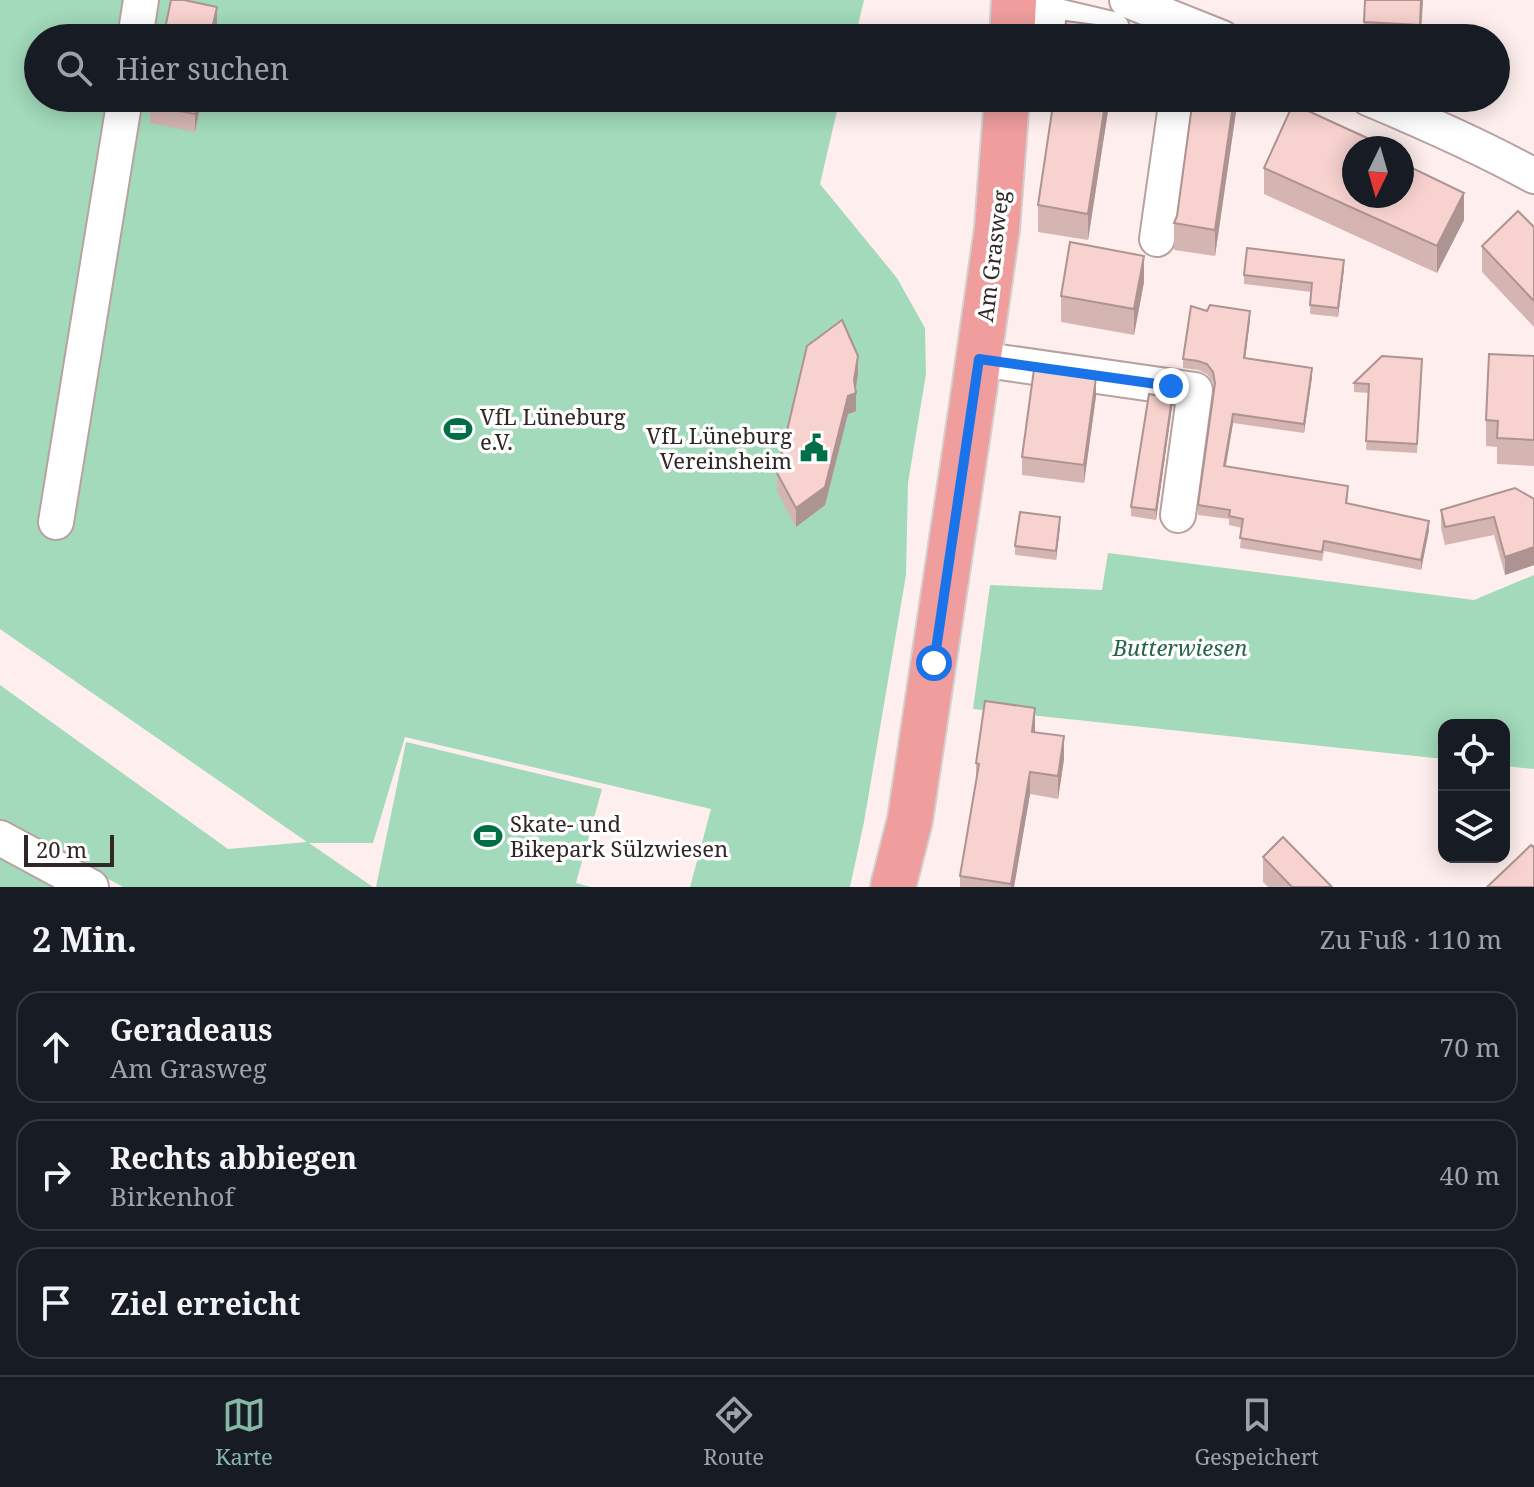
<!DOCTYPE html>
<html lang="de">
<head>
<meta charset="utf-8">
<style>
	:root { --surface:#171b24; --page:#20242c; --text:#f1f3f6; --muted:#9ea1a6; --line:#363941; --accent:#85b7a7 }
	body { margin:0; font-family:"Noto Serif",serif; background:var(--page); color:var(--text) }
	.controls { position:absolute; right:24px; bottom:24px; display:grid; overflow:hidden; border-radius:16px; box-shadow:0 4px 20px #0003 }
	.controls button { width:72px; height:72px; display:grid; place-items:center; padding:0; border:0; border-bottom:2px solid var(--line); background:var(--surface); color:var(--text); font:40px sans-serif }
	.compass { position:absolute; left:1342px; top:136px; width:72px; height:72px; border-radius:50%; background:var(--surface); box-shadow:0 4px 20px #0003; rotate:185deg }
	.scale { position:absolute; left:24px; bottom:20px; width:90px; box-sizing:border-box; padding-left:8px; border:4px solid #302726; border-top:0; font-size:22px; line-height:28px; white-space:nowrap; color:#302726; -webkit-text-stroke:6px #fff; paint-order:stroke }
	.stop { position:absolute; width:24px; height:24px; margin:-18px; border:6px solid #1a73e8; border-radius:50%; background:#fff }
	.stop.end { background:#1a73e8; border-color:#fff; box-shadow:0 2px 8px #0008 }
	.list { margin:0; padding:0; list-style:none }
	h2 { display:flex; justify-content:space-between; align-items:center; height:104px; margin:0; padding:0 32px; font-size:34px }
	h2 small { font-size:26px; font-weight:400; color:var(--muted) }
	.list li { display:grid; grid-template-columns:52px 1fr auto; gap:24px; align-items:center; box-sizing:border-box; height:112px; margin:0 16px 16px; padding:0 16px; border:2px solid var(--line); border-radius:24px }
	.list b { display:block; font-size:30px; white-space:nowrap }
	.list p { margin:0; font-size:26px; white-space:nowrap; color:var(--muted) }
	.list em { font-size:26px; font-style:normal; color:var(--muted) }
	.icon { flex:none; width:44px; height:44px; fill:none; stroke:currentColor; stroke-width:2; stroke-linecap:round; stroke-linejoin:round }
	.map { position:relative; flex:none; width:1534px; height:887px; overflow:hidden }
	.search { position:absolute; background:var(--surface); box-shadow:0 4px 20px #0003; left:24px; right:24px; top:24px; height:88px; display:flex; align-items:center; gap:20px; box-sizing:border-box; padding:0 28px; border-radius:44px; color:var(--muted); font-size:30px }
	.sheet { height:488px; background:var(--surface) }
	nav { display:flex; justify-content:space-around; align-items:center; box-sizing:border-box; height:112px; border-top:2px solid var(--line); background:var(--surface); font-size:22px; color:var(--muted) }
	nav a { display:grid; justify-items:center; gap:4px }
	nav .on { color:var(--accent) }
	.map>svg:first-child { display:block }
	.green { fill:#a2dabb }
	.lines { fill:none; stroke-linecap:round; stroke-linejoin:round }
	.minor-casing { stroke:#b8a2a0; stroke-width:38 }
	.major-casing { stroke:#d1cfcf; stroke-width:48 }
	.minor { stroke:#fff; stroke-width:34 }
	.major { stroke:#ef9d9d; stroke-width:44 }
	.wall { fill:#d4b5b2 }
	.shaded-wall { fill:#ad9391 }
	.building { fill:#f7d2cf; stroke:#ad9391; stroke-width:2 }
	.route { stroke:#1a73e8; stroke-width:10 }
	.labels { text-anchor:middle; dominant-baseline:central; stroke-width:7; stroke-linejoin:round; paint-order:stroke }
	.street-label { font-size:22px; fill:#302726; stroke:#fff }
	.poi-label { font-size:22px; fill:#302726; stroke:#fff; text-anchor:start }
	.park-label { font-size:22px; font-style:italic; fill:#266447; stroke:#fff }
</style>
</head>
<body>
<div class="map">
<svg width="1534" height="887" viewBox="0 0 1534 887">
	<rect width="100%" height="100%" fill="#feefee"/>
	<g class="green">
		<polygon points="0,0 864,0 855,38 38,38 38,98 840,98 820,184 897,278 925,328 926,374 908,483 906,575 864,822 850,887 690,887 711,809 405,737 373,843 309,843 373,887 123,887 0,820 0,685 228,849 307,842 0,629"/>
		<polygon points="1108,553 1474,600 1534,575 1534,769 1504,766 1504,725 1444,725 1444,759 973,709 990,585 1102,590"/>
		<polygon points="406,742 602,789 576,883 591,887 376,887"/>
		<polygon points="0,858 53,887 0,887"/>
	</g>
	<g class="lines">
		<defs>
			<g id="minor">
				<polyline points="1127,0 1222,38"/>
				<polyline points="1014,11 1048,14 1112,29 1110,38"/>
				<polyline points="135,38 141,0"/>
				<path d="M1368,98c57,24 112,48 166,78"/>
				<polyline points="1157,239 1177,98"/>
				<polyline points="979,359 1195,390 1178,515"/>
				<polyline points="56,522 125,98"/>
				<polyline points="0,838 91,887"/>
			</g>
			<g id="major">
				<polyline points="1012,38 1014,0"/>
				<polyline points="893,887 910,820 971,412 997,229 1007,98"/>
			</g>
		</defs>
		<use href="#minor" class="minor-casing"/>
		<use href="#major" class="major-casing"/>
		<use href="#minor" class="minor"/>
		<use href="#major" class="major"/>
	</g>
	<g class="wall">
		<polygon points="1423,0 1421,38 1364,38 1364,22"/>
		<polygon points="202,98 195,132 150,123 150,105"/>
		<polygon points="1110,98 1088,240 1038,232 1038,205"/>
		<polygon points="1238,98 1215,256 1174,250 1174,223"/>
		<polygon points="1354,148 1464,220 1437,273 1264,194 1264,168"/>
		<polygon points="1534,227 1534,327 1482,272 1482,246"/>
		<polygon points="1344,269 1338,317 1310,314 1311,292 1244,284 1244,275"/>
		<polygon points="1144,282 1134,335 1061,322 1061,296"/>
		<polygon points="1250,320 1245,358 1312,377 1304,433 1233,423 1226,466 1348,495 1347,504 1429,530 1421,570 1324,551 1322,561 1240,548 1242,528 1229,525 1229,519 1198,515 1198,505 1214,388 1213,382 1207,374 1198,370 1183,368 1183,359"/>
		<polygon points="1534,356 1534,466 1497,464 1497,447 1486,446 1486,420"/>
		<polygon points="1422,368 1417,453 1366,450 1369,393 1354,392 1354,383"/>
		<polygon points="858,374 855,389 856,411 848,414 825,505 796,527 777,491 777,473"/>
		<polygon points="1096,396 1084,483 1022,475 1022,457"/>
		<polygon points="1172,407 1156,520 1131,516 1131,507"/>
		<polygon points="1534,499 1534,565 1505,575 1494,535 1445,545 1441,528 1441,510"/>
		<polygon points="1060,527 1056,560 1015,555 1015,546"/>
		<polygon points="1035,732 1064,759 1058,799 1030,794 1014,887 960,887 960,876 976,781 976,763"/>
		<polygon points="1263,857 1332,887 1268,887 1263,882"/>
	</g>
	<g class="shaded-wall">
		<polygon points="1421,0 1423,0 1420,38 1420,25"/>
		<polygon points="217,7 217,25 214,38 210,38"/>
		<polygon points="198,98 202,98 195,132 195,114"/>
		<polygon points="1106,98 1110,98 1088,240 1088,214"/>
		<polygon points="1234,98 1238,98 1215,256 1215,230"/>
		<polygon points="1464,193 1464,220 1437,273 1437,246"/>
		<polygon points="1144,256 1144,282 1134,335 1134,309"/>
		<polygon points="1344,260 1344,269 1338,317 1338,308"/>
		<polygon points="1250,311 1250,320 1244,367 1244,358"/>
		<polygon points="858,356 858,374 855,393 856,393 856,411 848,414 825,505 796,527 796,508 848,396 854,380"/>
		<polygon points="1312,368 1312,377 1304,433 1304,424"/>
		<polygon points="1096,378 1096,396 1084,483 1084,465"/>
		<polygon points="1172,398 1172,407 1156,520 1156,510"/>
		<polygon points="1233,414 1233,423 1224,475 1224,466"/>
		<polygon points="1060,517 1060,527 1056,560 1056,551"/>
		<polygon points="1429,521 1429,530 1421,570 1421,560"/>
		<polygon points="1534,546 1534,565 1505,575 1505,557"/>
		<polygon points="1035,708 1035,731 1032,754 1032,732"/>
		<polygon points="1064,736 1064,759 1058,799 1058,776"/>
		<polygon points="1030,772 1030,794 1014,887 1011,887"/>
	</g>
	<g class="building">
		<polygon points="171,0 184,0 217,7 210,38 163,38"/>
		<polygon points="1365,0 1421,0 1420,25 1364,22"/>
		<polygon points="1066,21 1096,25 1106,31 1117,30 1115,38 1064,38"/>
		<polygon points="151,98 198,98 195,114 150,105"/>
		<polygon points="1054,98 1106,98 1088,214 1038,205"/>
		<polygon points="1193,98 1234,98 1215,230 1174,223 1177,216"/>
		<polygon points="1293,104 1389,148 1354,148 1354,196 1402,196 1402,163 1464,193 1437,246 1264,168"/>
		<polygon points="1518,211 1534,227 1534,301 1482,246"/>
		<polygon points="1070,242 1144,256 1134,309 1061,296"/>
		<polygon points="1247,248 1344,260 1338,308 1310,305 1312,283 1244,275"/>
		<polygon points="1210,305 1250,311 1244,358 1312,368 1304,424 1233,414 1224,466 1348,486 1346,503 1429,521 1421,560 1324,541 1322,552 1240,538 1243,519 1229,516 1230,510 1198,505 1215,383 1213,372 1207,364 1198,361 1183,359 1191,306 1207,311"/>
		<polygon points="842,320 858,356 854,380 856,393 848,396 825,487 796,508 777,473 807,346"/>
		<polygon points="1489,354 1534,356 1534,440 1497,438 1498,421 1486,420"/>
		<polygon points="1382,356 1422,359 1417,444 1366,441 1369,384 1354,383"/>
		<polygon points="1034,369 1096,378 1084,465 1022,457"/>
		<polygon points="1149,394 1172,398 1156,510 1131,507"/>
		<polygon points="1515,488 1534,499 1534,547 1505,557 1494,517 1445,527 1441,510"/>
		<polygon points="1020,512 1060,517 1056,551 1015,546"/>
		<polygon points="985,701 1035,708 1032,732 1064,736 1058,776 1030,772 1011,884 960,876 979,764 976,763"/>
		<polygon points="1283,837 1332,887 1292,887 1263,857"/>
		<polygon points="1531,845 1533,847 1534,846 1534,887 1487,887"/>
	</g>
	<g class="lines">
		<polyline class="route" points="934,663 979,359 1171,386"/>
	</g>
	<defs>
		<symbol id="stadium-bare" viewBox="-9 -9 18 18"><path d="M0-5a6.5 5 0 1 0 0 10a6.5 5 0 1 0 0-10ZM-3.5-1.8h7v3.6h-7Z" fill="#006e47" stroke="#fff" stroke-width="2.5" paint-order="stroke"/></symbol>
		<symbol id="civic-bare" viewBox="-9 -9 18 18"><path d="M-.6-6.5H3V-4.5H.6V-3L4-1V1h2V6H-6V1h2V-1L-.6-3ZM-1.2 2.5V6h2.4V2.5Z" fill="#006e47" stroke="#fff" stroke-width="2.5" paint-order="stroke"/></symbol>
	</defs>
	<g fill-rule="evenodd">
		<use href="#stadium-bare" x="438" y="409" width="40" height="40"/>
		<use href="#civic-bare" x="794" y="428" width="40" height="40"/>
		<use href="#stadium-bare" x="468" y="816" width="40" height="40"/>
	</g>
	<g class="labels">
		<g class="street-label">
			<text transform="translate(992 256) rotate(-83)">Am Grasweg</text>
		</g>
		<g class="poi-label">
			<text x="480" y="416">VfL Lüneburg<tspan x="480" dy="25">e.V.</tspan></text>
			<text x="792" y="435" text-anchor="end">VfL Lüneburg<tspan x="792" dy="25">Vereinsheim</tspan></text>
			<text x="510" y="823">Skate- und<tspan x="510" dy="25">Bikepark Sülzwiesen</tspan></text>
		</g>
		<g class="park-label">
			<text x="1180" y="647">Butterwiesen</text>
		</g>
	</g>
</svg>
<div class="controls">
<button><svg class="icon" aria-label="locate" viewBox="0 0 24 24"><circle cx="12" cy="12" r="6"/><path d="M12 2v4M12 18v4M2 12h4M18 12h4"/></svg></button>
<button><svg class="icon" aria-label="layers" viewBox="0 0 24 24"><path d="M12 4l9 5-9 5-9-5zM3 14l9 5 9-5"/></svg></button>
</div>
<svg class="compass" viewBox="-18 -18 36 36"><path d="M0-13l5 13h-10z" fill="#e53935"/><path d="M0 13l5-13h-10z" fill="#9ea1a6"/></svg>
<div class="scale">20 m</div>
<div class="stop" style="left:934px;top:663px"></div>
<div class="stop end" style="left:1171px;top:386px"></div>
<div class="search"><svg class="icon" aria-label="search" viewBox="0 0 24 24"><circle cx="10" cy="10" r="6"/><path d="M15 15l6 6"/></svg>Hier suchen</div>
</div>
<section class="sheet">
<h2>2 Min.<small>Zu Fuß · 110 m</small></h2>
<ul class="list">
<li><svg class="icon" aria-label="ahead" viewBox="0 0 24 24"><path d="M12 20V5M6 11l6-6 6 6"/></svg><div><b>Geradeaus</b><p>Am Grasweg</p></div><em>70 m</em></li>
<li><svg class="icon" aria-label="right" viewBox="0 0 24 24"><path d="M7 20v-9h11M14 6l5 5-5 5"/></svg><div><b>Rechts abbiegen</b><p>Birkenhof</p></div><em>40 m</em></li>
<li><svg class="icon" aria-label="arrive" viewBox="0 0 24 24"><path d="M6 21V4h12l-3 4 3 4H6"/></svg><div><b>Ziel erreicht</b></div></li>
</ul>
</section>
<nav>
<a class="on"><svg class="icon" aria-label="map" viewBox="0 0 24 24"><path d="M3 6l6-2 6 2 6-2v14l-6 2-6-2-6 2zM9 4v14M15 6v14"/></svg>Karte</a>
<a><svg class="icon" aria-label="directions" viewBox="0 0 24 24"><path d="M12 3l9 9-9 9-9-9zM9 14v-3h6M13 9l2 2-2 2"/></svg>Route</a>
<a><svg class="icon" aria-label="saved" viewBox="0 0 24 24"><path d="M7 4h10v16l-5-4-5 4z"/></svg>Gespeichert</a>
</nav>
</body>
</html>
